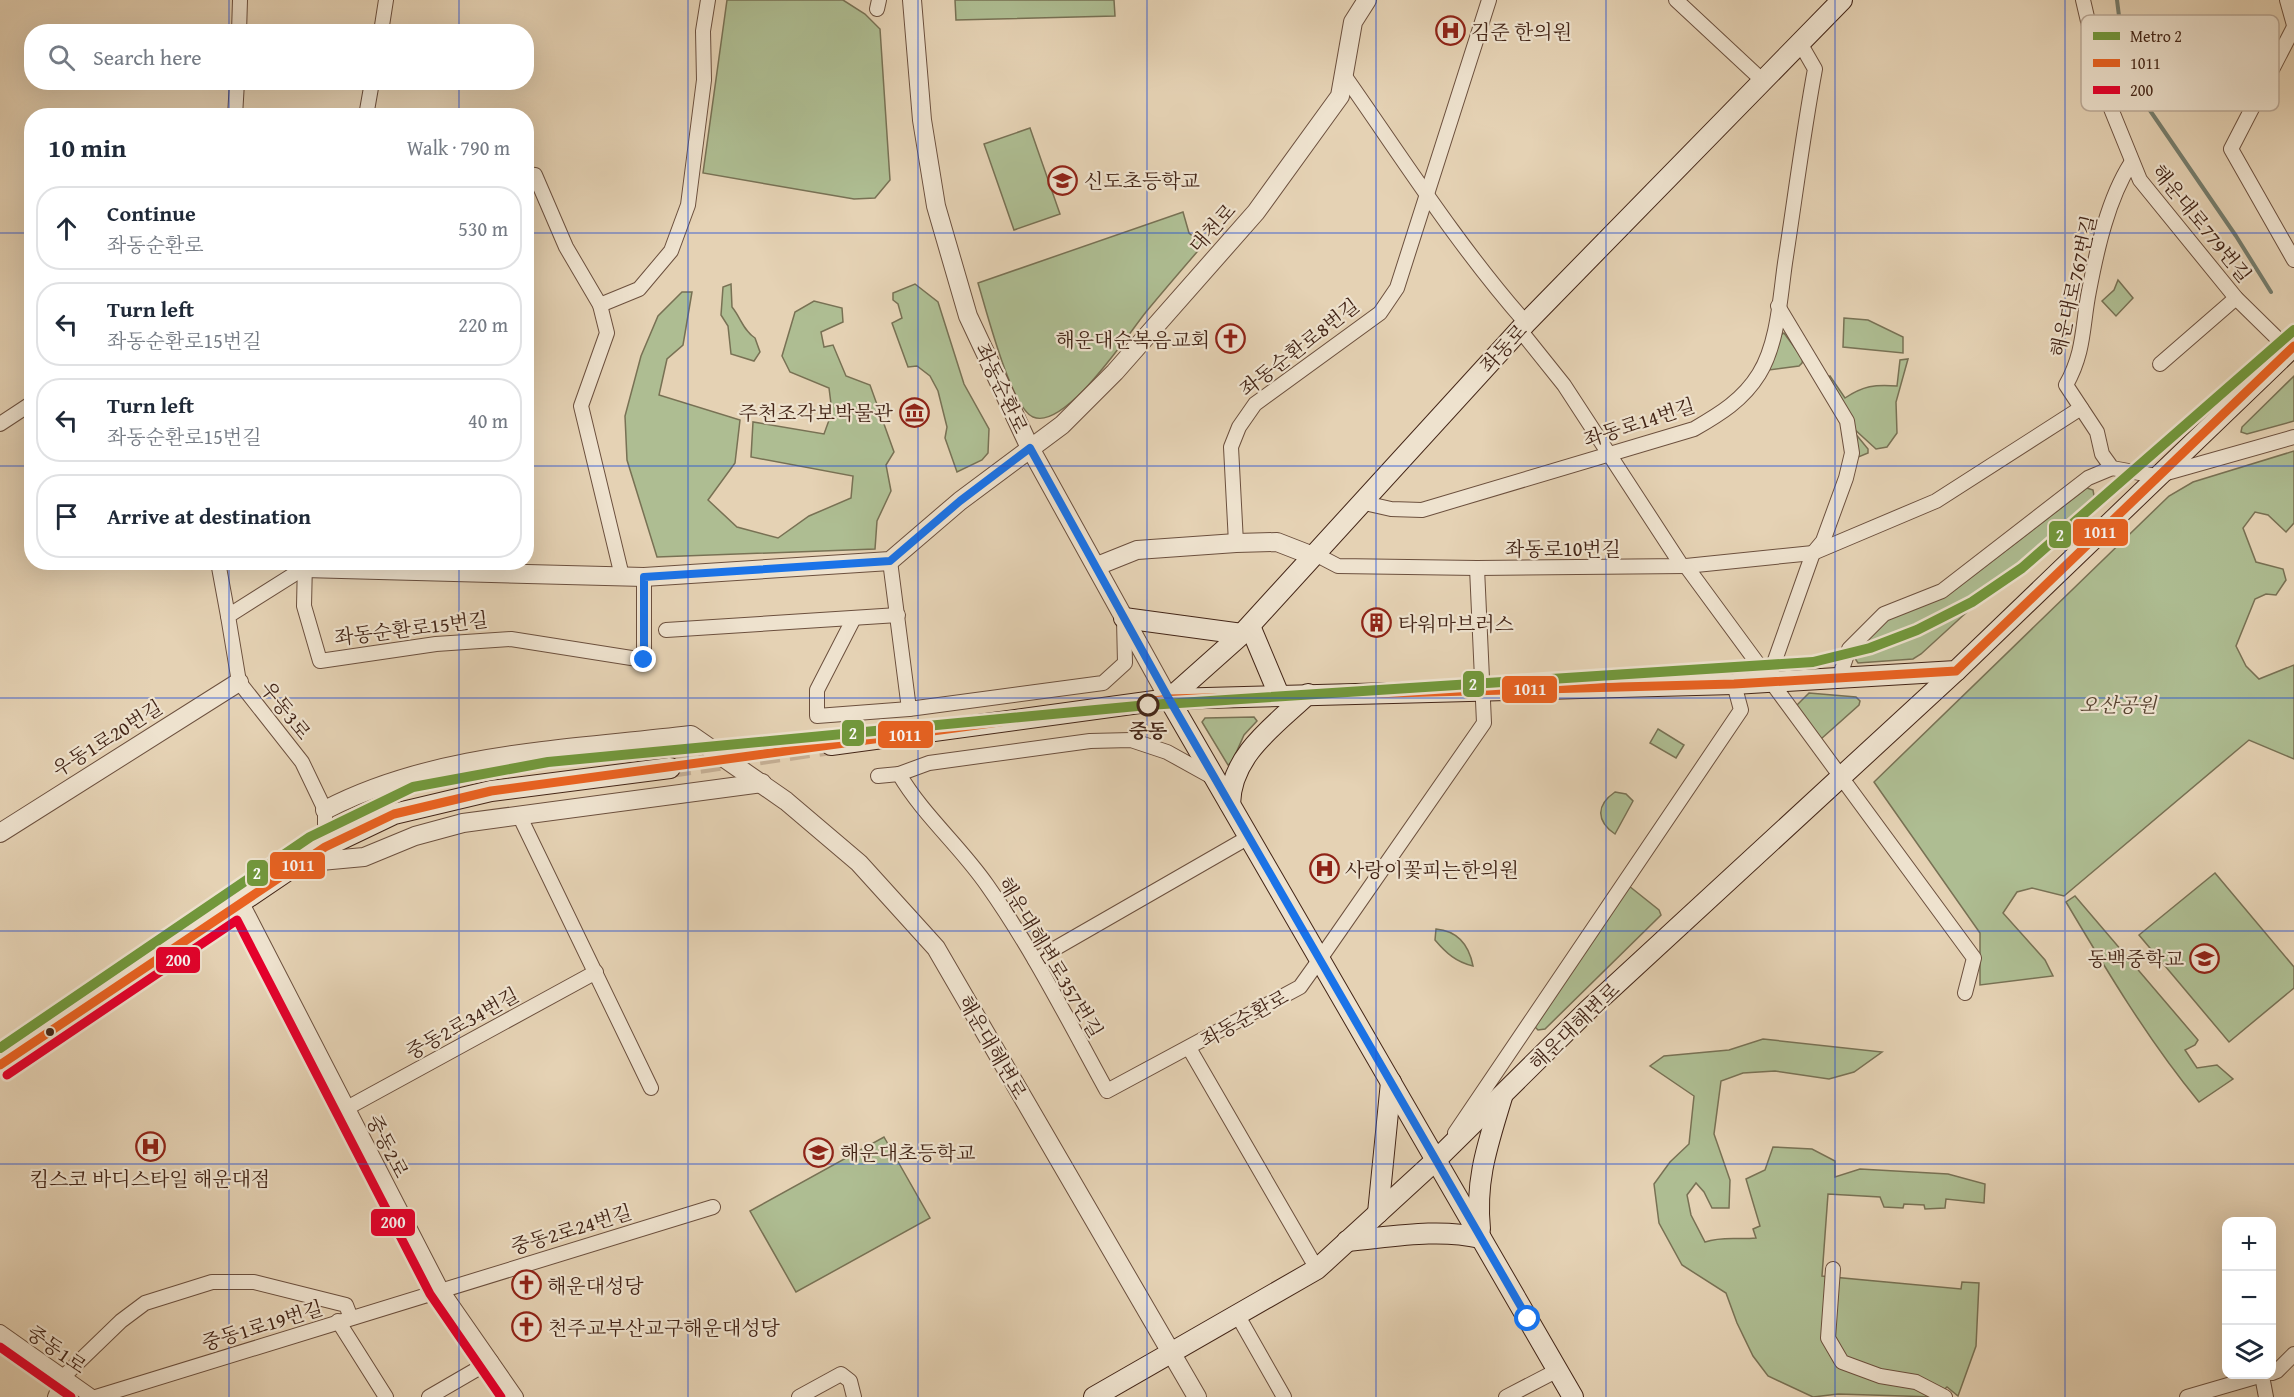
<!DOCTYPE html>
<html lang="en">
<head>
<meta charset="utf-8">
<style>
	:root { --surface:#fff; --page:#f6f6f7; --text:#1f2937; --muted:#747a83; --line:#e0e1e3 }
	body { margin:0; font-family:"Gentium Book Plus","Noto Serif KR",serif; background:var(--page); color:var(--text) }
	.controls { position:absolute; right:18px; bottom:18px; display:grid; overflow:hidden; border-radius:12px; box-shadow:0 6px 24px #0002 }
	.controls button { width:54px; height:54px; display:grid; place-items:center; padding:0; border:0; border-bottom:2px solid var(--line); background:var(--surface); color:var(--text); font:30px sans-serif }
	.stop { position:absolute; width:18px; height:18px; margin:-14px; border:4px solid #1a73e8; border-radius:50%; background:#fff }
	.stop.end { background:#1a73e8; border-color:#fff; box-shadow:0 2px 6px #0008 }
	.list { margin:0; padding:0; list-style:none }
	h2 { display:flex; justify-content:space-between; align-items:center; height:78px; margin:0; padding:0 24px; font-size:26px }
	h2 small { font-size:20px; font-weight:400; color:var(--muted) }
	.list li { display:grid; grid-template-columns:39px 1fr auto; gap:18px; align-items:center; box-sizing:border-box; height:84px; margin:0 12px 12px; padding:0 12px; border:2px solid var(--line); border-radius:24px }
	.list b { display:block; font-size:22px; white-space:nowrap }
	.list p { margin:0; font-size:20px; white-space:nowrap; color:var(--muted) }
	.list em { font-size:20px; font-style:normal; color:var(--muted) }
	.icon { flex:none; width:33px; height:33px; fill:none; stroke:currentColor; stroke-width:2; stroke-linecap:round; stroke-linejoin:round }
	.map { position:relative; flex:none; width:2294px; height:1397px; overflow:hidden }
	.search { position:absolute; background:var(--surface); box-shadow:0 6px 24px #0002; left:24px; top:24px; width:510px; height:66px; display:flex; align-items:center; gap:15px; box-sizing:border-box; padding:0 21px; border-radius:24px; color:var(--muted); font-size:22px }
	.panel { position:absolute; background:var(--surface); box-shadow:0 6px 24px #0002; left:24px; top:108px; width:510px; height:462px; border-radius:24px }
	.map>svg:first-child { display:block }
	.green { fill:#aebd92; stroke:#787154; stroke-width:1.5 }
	.lines { fill:none; stroke-linecap:round; stroke-linejoin:round }
	.stream { stroke:#757d6d; stroke-width:4 }
	.secondary-tunnel { stroke:#c5af95; stroke-width:20; stroke-dasharray:20 10; stroke-linecap:butt }
	.minor-casing { stroke:#6c503e; stroke-width:16 }
	.tertiary-casing { stroke:#6c503e; stroke-width:20 }
	.secondary-casing { stroke:#432517; stroke-width:22 }
	.minor { stroke:#eee2ce; stroke-width:14 }
	.tertiary { stroke:#eee2ce; stroke-width:18 }
	.secondary { stroke:#eee2ce; stroke-width:20 }
	.bus-1-casing { stroke:#eee2ce; stroke-width:14 }
	.bus-2-casing { stroke:#eee2ce; stroke-width:14 }
	.bus-1 { stroke:#e96221; stroke-width:9 }
	.bus-2 { stroke:#e4002b; stroke-width:9 }
	.metro-1-casing { stroke:#eee2ce; stroke-width:15 }
	.metro-1 { stroke:#72983c; stroke-width:10 }
	.route { stroke:#1a73e8; stroke-width:8 }
	.grid { fill:none; stroke:#1d4ed8; stroke-width:1.5; stroke-opacity:0.55 }
	.stop-dot { fill:#eee2ce; stroke:#432517; stroke-width:3 }
	.bus-dot { fill:#432517; stroke:#eee2ce; stroke-width:2 }
	.labels { text-anchor:middle; dominant-baseline:central; stroke-width:4.5; stroke-linejoin:round; paint-order:stroke }
	.poi-label { font-size:20px; fill:#432517; stroke:#eee2ce; text-anchor:start }
	.street-label { font-size:20px; fill:#432517; stroke:#eee2ce }
	.park-label { font-size:20px; font-style:italic; fill:#584330; stroke:#eee2ce }
	.stop-label { font-size:20px; font-weight:bold; fill:#432517; stroke:#eee2ce }
	.key { fill:#eee2ce; stroke:#bba997; stroke-width:1.5 }
	.key-label { font-size:16px; fill:#432517 }
	.line-badge { stroke:#eee2ce; stroke-width:2 }
	.badge-label { font-size:16px; text-anchor:middle; font-weight:bold; fill:#fff }
</style>
</head>
<body>
<div class="map">
<svg width="2294" height="1397" viewBox="0 0 2294 1397">
	<rect width="100%" height="100%" fill="#e5d2b4"/>
	<filter id="stains"><feTurbulence type="fractalNoise" baseFrequency=".00333" numOctaves="4"/><feColorMatrix values="0 0 0 0 .2 0 0 0 0 .09 0 0 0 0 .02 0 0 0 .5 -.17"/></filter>
	<radialGradient id="worn" r=".72"><stop offset=".6" stop-color="#630" stop-opacity="0"/><stop offset="1" stop-color="#630" stop-opacity=".3"/></radialGradient>
	<g class="green">
		<polygon points="727,0 843,0 865,14 880,29 890,180 875,198 854,199 703,173"/>
		<polygon points="955,0 1114,0 1115,16 956,20"/>
		<polygon points="1030,128 1060,214 1014,230 984,144"/>
		<path d="M1183,212l6,21 14,12c-19,22 -38,44 -57,67 -18,22 -81,119 -113,105 -22,-9 -47,-108 -55,-134z"/>
		<polygon points="2118,280 2133,298 2116,316 2102,301 2114,290"/>
		<path d="M731,284l1,23c9,11 11,23 23,31l5,14 -6,9 -23,-7 -3,-28 -7,-11 2,-28z"/>
		<polygon points="915,284 938,302 964,384 989,429 988,453 982,460 957,472 945,438 947,427 938,391 930,376 917,366 908,367 892,323 902,318 898,304 893,300 893,293"/>
		<polygon points="682,292 692,292 683,345 667,359 659,395 740,420 735,463 708,500 737,527 778,538 809,516 851,498 853,476 751,457 753,422 824,434 832,412 829,388 790,372 782,356 795,312 814,301 842,308 843,322 821,332 824,347 833,345 846,376 870,385 894,452 886,465 891,491 877,521 875,549 657,557 627,460 625,416 641,356 658,316"/>
		<polygon points="1844,318 1868,320 1903,337 1903,353 1843,347"/>
		<polygon points="1784,333 1803,359 1802,363 1799,366 1769,370 1768,366 1780,335"/>
		<path d="M1908,359l-12,43 1,31 -10,14 -11,2 -24,-22 -26,-49 4,-2 15,22c18,-12 30,-14 52,-12l3,-26z"/>
		<polygon points="2294,376 2294,421 2247,434 2241,432 2242,427"/>
		<polygon points="1854,432 1868,449 1868,453 1856,458"/>
		<polygon points="2294,451 2294,523 2286,532 2268,515 2255,512 2243,528 2256,562 2283,569 2286,580 2276,595 2266,594 2255,599 2236,646 2246,666 2259,679 2294,665 2294,759 2249,740 2064,896 2032,888 2017,892 2003,913 2045,960 2053,976 1980,985 1980,933 1874,782 2169,496 2193,482"/>
		<polygon points="2087,488 2093,490 2094,496 1921,654 1913,659 1858,663 1854,657 1861,645 1888,619 1945,597"/>
		<polygon points="1809,693 1856,697 1860,701 1859,705 1821,739 1795,707"/>
		<polygon points="1254,717 1257,721 1244,735 1232,762 1228,765 1202,722 1205,718"/>
		<polygon points="1658,729 1684,745 1676,758 1650,743"/>
		<path d="M1615,792l11,2 7,7 -18,33c-19,-13 -19,-29 0,-42z"/>
		<polygon points="2215,873 2294,967 2294,988 2229,1042 2139,935"/>
		<polygon points="1629,886 1659,910 1661,915 1545,1029 1538,1030 1535,1027"/>
		<path d="M2075,896l123,144 -3,5 -10,5 12,18 20,-3 16,14 -34,23c-51,-62 -92,-131 -133,-200z"/>
		<path d="M1436,929c22,2 33,16 37,37 -17,-4 -27,-13 -38,-26z"/>
		<path d="M1763,1039l119,13 -28,20 -25,7 -54,-8 -32,2 -22,8 -7,53 16,46 -1,28h-17l-8,-16 -8,-9 -9,12 4,20 14,27c18,-6 32,-2 51,-4l-3,-9 7,-3 -14,-47 19,-9 8,-23 39,2 23,12v16l25,-8 88,5 37,10 -1,19 -38,-4 -1,9 -20,1 -1,-4 -20,-1 -1,4 -19,-1 -4,-10 -52,-3 -6,82 139,13 1,-7 17,1 -3,63 -18,50 -11,-9 -11,10 -98,-3 -25,3 -45,-21 -15,-20 -16,-33 -11,-30 -44,-28 -23,-42 -5,-39 16,-22 19,-18 5,-48 -44,-30 14,-10 65,-6z"/>
		<polygon points="884,1137 930,1218 796,1292 750,1211"/>
	</g>
	<g class="lines">
		<polyline class="stream" points="2117,0 2120,24 2149,109 2236,236 2271,292"/>
		<polyline class="secondary-tunnel" points="670,768 831,745"/>
		<defs>
			<g id="minor">
				<polyline points="1676,0 1763,81"/>
				<polyline points="2083,0 2105,94 2140,180 2236,298 2289,350"/>
				<polyline points="2287,0 2294,25"/>
				<polyline points="877,9 879,0"/>
				<polyline points="2294,27 2231,149 2294,260"/>
				<polyline points="239,32 240,0"/>
				<polyline points="381,32 386,0"/>
				<path d="M1344,75c59,84 114,171 182,248"/>
				<polyline points="235,116 237,82"/>
				<polyline points="366,116 372,82"/>
				<path d="M2131,163c-23,36 -34,86 -42,128 -7,35 -4,60 -23,94l31,47 5,22 10,14 44,8 138,-39"/>
				<polyline points="526,174 535,175 566,247 600,305 607,333 581,406 622,576"/>
				<polyline points="600,305 639,289 671,251 688,205 704,80 703,31 708,0"/>
				<polyline points="1520,330 1564,385 1682,566"/>
				<polyline points="2160,364 2236,298"/>
				<polyline points="0,424 32,403"/>
				<path d="M1360,502l31,7 31,1 272,-81c26,-15 49,-29 65,-55 19,-31 21,-76 26,-111 10,-65 18,-129 30,-194l-15,-26"/>
				<polyline points="1236,543 1231,447 1239,427 1255,404 1380,313 1397,288 1489,0"/>
				<polyline points="1315,554 1338,566 1477,568 1686,566 1813,553 1936,501 2081,408"/>
				<polyline points="890,561 909,709 1103,683 1125,663 1124,620"/>
				<polyline points="218,562 228,616"/>
				<polyline points="305,562 304,606 320,661 436,644 511,639 644,660 644,577"/>
				<polyline points="1686,566 1974,958 1965,993"/>
				<polyline points="304,568 228,616 239,682 302,762 325,810 325,847"/>
				<polyline points="854,618 817,690 817,716 909,709"/>
				<polyline points="666,630 898,615"/>
				<polyline points="1839,678 1849,649 1884,614 1942,591 2088,478 2112,468"/>
				<polyline points="1768,680 1813,553 1823,541 1846,478 1852,453 1847,421 1778,306"/>
				<polyline points="878,776 899,774"/>
				<path d="M1214,778l-47,-26 -36,-12 -41,1 -161,22 -30,11c24,41 61,72 88,111 46,65 82,137 120,206l193,-104 20,-28 164,-236 -7,-155"/>
				<polyline points="519,815 651,1088"/>
				<polyline points="242,903 441,1289 516,1397"/>
				<polyline points="1035,960 1249,837"/>
				<polyline points="1189,1048 1317,1269"/>
				<polyline points="347,1108 596,972"/>
				<polyline points="1455,1133 1741,710 1734,684"/>
				<polyline points="1833,1269 1828,1338 1842,1362 1880,1376 1916,1382 1945,1397"/>
				<polyline points="1238,1316 1284,1397"/>
				<polyline points="338,1321 386,1397"/>
				<polyline points="0,1332 92,1397"/>
				<polyline points="2272,1373 2277,1371 2294,1354"/>
				<polyline points="2262,1376 2266,1397"/>
				<polyline points="55,1397 63,1377 121,1321 145,1303 212,1282 254,1282 346,1305 351,1318"/>
				<polyline points="96,1397 713,1207"/>
				<polyline points="429,1397 491,1361"/>
				<polyline points="799,1397 841,1374 850,1381 854,1397"/>
				<polyline points="1506,1397 1558,1370"/>
				<polyline points="2187,1397 2266,1374"/>
			</g>
			<g id="tertiary">
				<polyline points="912,0 922,120 936,206 968,316 1030,448 1169,699"/>
				<polyline points="1097,566 1137,550 1236,543 1277,542 1313,556"/>
				<polyline points="304,568 644,577 890,561 960,501 1062,425 1115,372 1256,212 1340,96 1353,22 1367,0"/>
				<path d="M325,810c111,-58 243,-60 366,-75l95,66 73,62 77,85 261,449"/>
				<polyline points="0,833 239,682"/>
				<polyline points="299,863 364,857 415,836 463,823 762,783"/>
			</g>
			<g id="secondary">
				<polyline points="1124,618 1242,634"/>
				<polyline points="1250,626 1279,695"/>
				<polyline points="1169,699 1242,634 1526,323 1842,0"/>
				<polyline points="1169,699 1573,1397"/>
				<polyline points="831,745 1169,699 1734,684 1956,671 2294,346"/>
				<path d="M1230,804c1,-49 44,-78 78,-110"/>
				<polyline points="0,1065 299,863 325,847 394,814 491,791 670,768"/>
				<polyline points="1378,1213 1391,1082"/>
				<path d="M1480,1229c-5,-50 8,-85 22,-132"/>
				<path d="M1347,1241c45,-4 90,-13 134,-3"/>
				<polyline points="1094,1397 1317,1269 1436,1160 1588,1010 1956,671"/>
			</g>
		</defs>
		<use href="#minor" class="minor-casing"/>
		<use href="#tertiary" class="tertiary-casing"/>
		<use href="#secondary" class="secondary-casing"/>
		<use href="#minor" class="minor"/>
		<use href="#tertiary" class="tertiary"/>
		<use href="#secondary" class="secondary"/>
		<defs>
			<polyline id="bus-1" points="0,1065 325,847 394,814 491,791 1169,699 1734,684 1956,671 2294,346"/>
			<g id="bus-2">
				<polyline points="7,1075 237,920 430,1294 501,1397"/>
				<polyline points="0,1347 71,1397"/>
			</g>
		</defs>
		<use href="#bus-1" class="bus-1-casing"/>
		<use href="#bus-2" class="bus-2-casing"/>
		<use href="#bus-1" class="bus-1"/>
		<use href="#bus-2" class="bus-2"/>
		<defs>
			<polyline id="metro-1" points="0,1048 310,837 413,787 548,762 1148,705 1813,662 1870,648 1917,630 1972,602 2022,568 2294,330"/>
		</defs>
		<use href="#metro-1" class="metro-1-casing"/>
		<use href="#metro-1" class="metro-1"/>
	</g>
	<g class="lines">
		<polyline class="route" points="644,660 644,577 890,561 960,501 1030,448 1169,699 1528,1319"/>
	</g>
	<path class="grid" d="M229,0v32M459,0v32M688,0v1397M918,0v1397M1147,0v1397M1376,0v1397M1606,0v1397M1835,0v1397M2065,0v1397M229,82v34M459,82v34M0,233h32M526,233h1768M0,466h32M526,466h1768M229,562v835M459,562v835M0,698h2294M0,931h2294M0,1164h2294"/>
	<defs>
		<symbol id="hospital-ring" viewBox="-11 -11 22 22"><circle r="9.5" fill="#eee2ce" stroke="#8f2418" stroke-width="1.5"/><path d="M-5-5h3v3.5h4V-5h3V5h-3V1.5h-4V5h-3Z" fill="#8f2418"/></symbol>
		<symbol id="school-ring" viewBox="-11 -11 22 22"><circle r="9.5" fill="#eee2ce" stroke="#8f2418" stroke-width="1.5"/><path d="M0-5L7-2L0 1L-7-2ZM-4 1L0 2.5L4 1V4Q0 6-4 4Z" fill="#8f2418"/></symbol>
		<symbol id="church-ring" viewBox="-11 -11 22 22"><circle r="9.5" fill="#eee2ce" stroke="#8f2418" stroke-width="1.5"/><path d="M-1.2-6h2.4v3.5h3.3v2.4h-3.3V6h-2.4V-.1h-3.3v-2.4h3.3Z" fill="#8f2418"/></symbol>
		<symbol id="museum-ring" viewBox="-11 -11 22 22"><circle r="9.5" fill="#eee2ce" stroke="#8f2418" stroke-width="1.5"/><path d="M0-6L6-3V-2H-6V-3ZM-5-1h2V3h-2ZM-1-1h2V3h-2ZM3-1h2V3H3ZM-6 4H6V6H-6Z" fill="#8f2418"/></symbol>
		<symbol id="building-ring" viewBox="-11 -11 22 22"><circle r="9.5" fill="#eee2ce" stroke="#8f2418" stroke-width="1.5"/><path d="M-4-6H4V6H1V3H-1V6H-4ZM-2.5-4.3h1.7v1.8h-1.7ZM.8-4.3h1.7v1.8H.8ZM-2.5-1h1.7V.8h-1.7ZM.8-1h1.7V.8H.8Z" fill="#8f2418"/></symbol>
	</defs>
	<g fill-rule="evenodd">
		<use href="#hospital-ring" x="1434" y="14" width="33" height="33"/>
		<use href="#school-ring" x="1046" y="164" width="33" height="33"/>
		<use href="#church-ring" x="1214" y="322" width="33" height="33"/>
		<use href="#museum-ring" x="898" y="396" width="33" height="33"/>
		<use href="#building-ring" x="1360" y="606" width="33" height="33"/>
		<use href="#hospital-ring" x="1308" y="852" width="33" height="33"/>
		<use href="#school-ring" x="2188" y="942" width="33" height="33"/>
		<use href="#hospital-ring" x="134" y="1130" width="33" height="33"/>
		<use href="#school-ring" x="802" y="1136" width="33" height="33"/>
		<use href="#church-ring" x="510" y="1268" width="33" height="33"/>
		<use href="#church-ring" x="510" y="1310" width="33" height="33"/>
	</g>
	<circle class="stop-dot" cx="1148" cy="705" r="10"/>
	<circle class="bus-dot" cx="50" cy="1032" r="5"/>
	<g class="labels">
		<g class="poi-label">
			<text x="1471" y="31">김준 한의원</text>
			<text x="1084" y="180">신도초등학교</text>
			<text x="1210" y="339" text-anchor="end">해운대순복음교회</text>
			<text x="893" y="412" text-anchor="end">주천조각보박물관</text>
			<text x="1398" y="623">타워마브러스</text>
			<text x="1345" y="869">사랑이꽃피는한의원</text>
			<text x="2184" y="958" text-anchor="end">동백중학교</text>
			<text x="840" y="1152">해운대초등학교</text>
			<text x="150" y="1178" text-anchor="middle">킴스코 바디스타일 해운대점</text>
			<text x="547" y="1285">해운대성당</text>
			<text x="548" y="1327">천주교부산교구해운대성당</text>
		</g>
		<g class="street-label">
			<text transform="translate(2202 223) rotate(51)">해운대로779번길</text>
			<text transform="translate(1212 228) rotate(-48)">대천로</text>
			<text transform="translate(2073 286) rotate(-77)">해운대로767번길</text>
			<text transform="translate(1299 347) rotate(-38)">좌동순환로8번길</text>
			<text transform="translate(1503 348) rotate(-47)">좌동로</text>
			<text transform="translate(1002 388) rotate(65)">좌동순환로</text>
			<text transform="translate(1639 422) rotate(-18)">좌동로14번길</text>
			<text x="1563" y="548">좌동로10번길</text>
			<text transform="translate(411 628) rotate(-7)">좌동순환로15번길</text>
			<text transform="translate(286 710) rotate(52)">우동3로</text>
			<text transform="translate(107 738) rotate(-32)">우동1로20번길</text>
			<text transform="translate(1051 957) rotate(59)">해운대해변로357번길</text>
			<text transform="translate(1244 1018) rotate(-29)">좌동순환로</text>
			<text transform="translate(462 1023) rotate(-29)">중동2로34번길</text>
			<text transform="translate(1574 1026) rotate(-44)">해운대해변로</text>
			<text transform="translate(993 1047) rotate(60)">해운대해변로</text>
			<text transform="translate(388 1146) rotate(63)">중동2로</text>
			<text transform="translate(571 1229) rotate(-17)">중동2로24번길</text>
			<text transform="translate(262 1325) rotate(-17)">중동1로19번길</text>
			<text transform="translate(57 1349) rotate(35)">중동1로</text>
		</g>
		<g class="park-label">
			<text x="2118" y="704">오산공원</text>
		</g>
		<g class="stop-label">
			<text x="1148" y="730">중동</text>
		</g>
	</g>
	<rect x="2081" y="15" width="198" height="96" rx="9" class="key"/>
	<rect x="2093" y="32" width="27" height="8" fill="#72983c"/>
	<rect x="2093" y="59" width="27" height="8" fill="#e96221"/>
	<rect x="2093" y="86" width="27" height="8" fill="#e4002b"/>
	<g class="key-label">
		<text x="2130" y="42">Metro 2</text>
		<text x="2130" y="69">1011</text>
		<text x="2130" y="96">200</text>
	</g>
	<g class="line-badge">
		<rect x="2072" y="518" width="57" height="29" rx="6" fill="#e96221"/>
		<rect x="2048" y="520" width="24" height="29" rx="6" fill="#72983c"/>
		<rect x="1462" y="670" width="23" height="28" rx="6" fill="#72983c"/>
		<rect x="1501" y="675" width="57" height="29" rx="6" fill="#e96221"/>
		<rect x="841" y="719" width="24" height="28" rx="6" fill="#72983c"/>
		<rect x="877" y="720" width="57" height="29" rx="6" fill="#e96221"/>
		<rect x="269" y="851" width="57" height="29" rx="6" fill="#e96221"/>
		<rect x="246" y="859" width="23" height="28" rx="6" fill="#72983c"/>
		<rect x="155" y="946" width="46" height="28" rx="6" fill="#e4002b"/>
		<rect x="370" y="1208" width="46" height="29" rx="6" fill="#e4002b"/>
	</g>
	<g class="badge-label">
		<text x="2100" y="538">1011</text>
		<text x="2060" y="541">2</text>
		<text x="1473" y="690">2</text>
		<text x="1530" y="695">1011</text>
		<text x="853" y="739">2</text>
		<text x="905" y="741">1011</text>
		<text x="298" y="871">1011</text>
		<text x="257" y="879">2</text>
		<text x="178" y="966">200</text>
		<text x="393" y="1228">200</text>
	</g>
	<rect width="100%" height="100%" filter="url(#stains)"/>
	<rect width="100%" height="100%" fill="url(#worn)"/>
</svg>
<div class="controls">
<button>+</button>
<button>−</button>
<button><svg class="icon" aria-label="layers" viewBox="0 0 24 24"><path d="M12 4l9 5-9 5-9-5zM3 14l9 5 9-5"/></svg></button>
</div>
<div class="stop" style="left:1528px;top:1319px"></div>
<div class="stop end" style="left:644px;top:660px"></div>
<div class="search"><svg class="icon" aria-label="search" viewBox="0 0 24 24"><circle cx="10" cy="10" r="6"/><path d="M15 15l6 6"/></svg>Search here</div>
<section class="panel">
<h2>10 min<small>Walk · 790 m</small></h2>
<ul class="list">
<li><svg class="icon" aria-label="ahead" viewBox="0 0 24 24"><path d="M12 20V5M6 11l6-6 6 6"/></svg><div><b>Continue</b><p>좌동순환로</p></div><em>530 m</em></li>
<li><svg class="icon" aria-label="left" viewBox="0 0 24 24"><path d="M17 20v-9H6M10 6l-5 5 5 5"/></svg><div><b>Turn left</b><p>좌동순환로15번길</p></div><em>220 m</em></li>
<li><svg class="icon" aria-label="left" viewBox="0 0 24 24"><path d="M17 20v-9H6M10 6l-5 5 5 5"/></svg><div><b>Turn left</b><p>좌동순환로15번길</p></div><em>40 m</em></li>
<li><svg class="icon" aria-label="arrive" viewBox="0 0 24 24"><path d="M6 21V4h12l-3 4 3 4H6"/></svg><div><b>Arrive at destination</b></div></li>
</ul>
</section>
</div>
</body>
</html>
